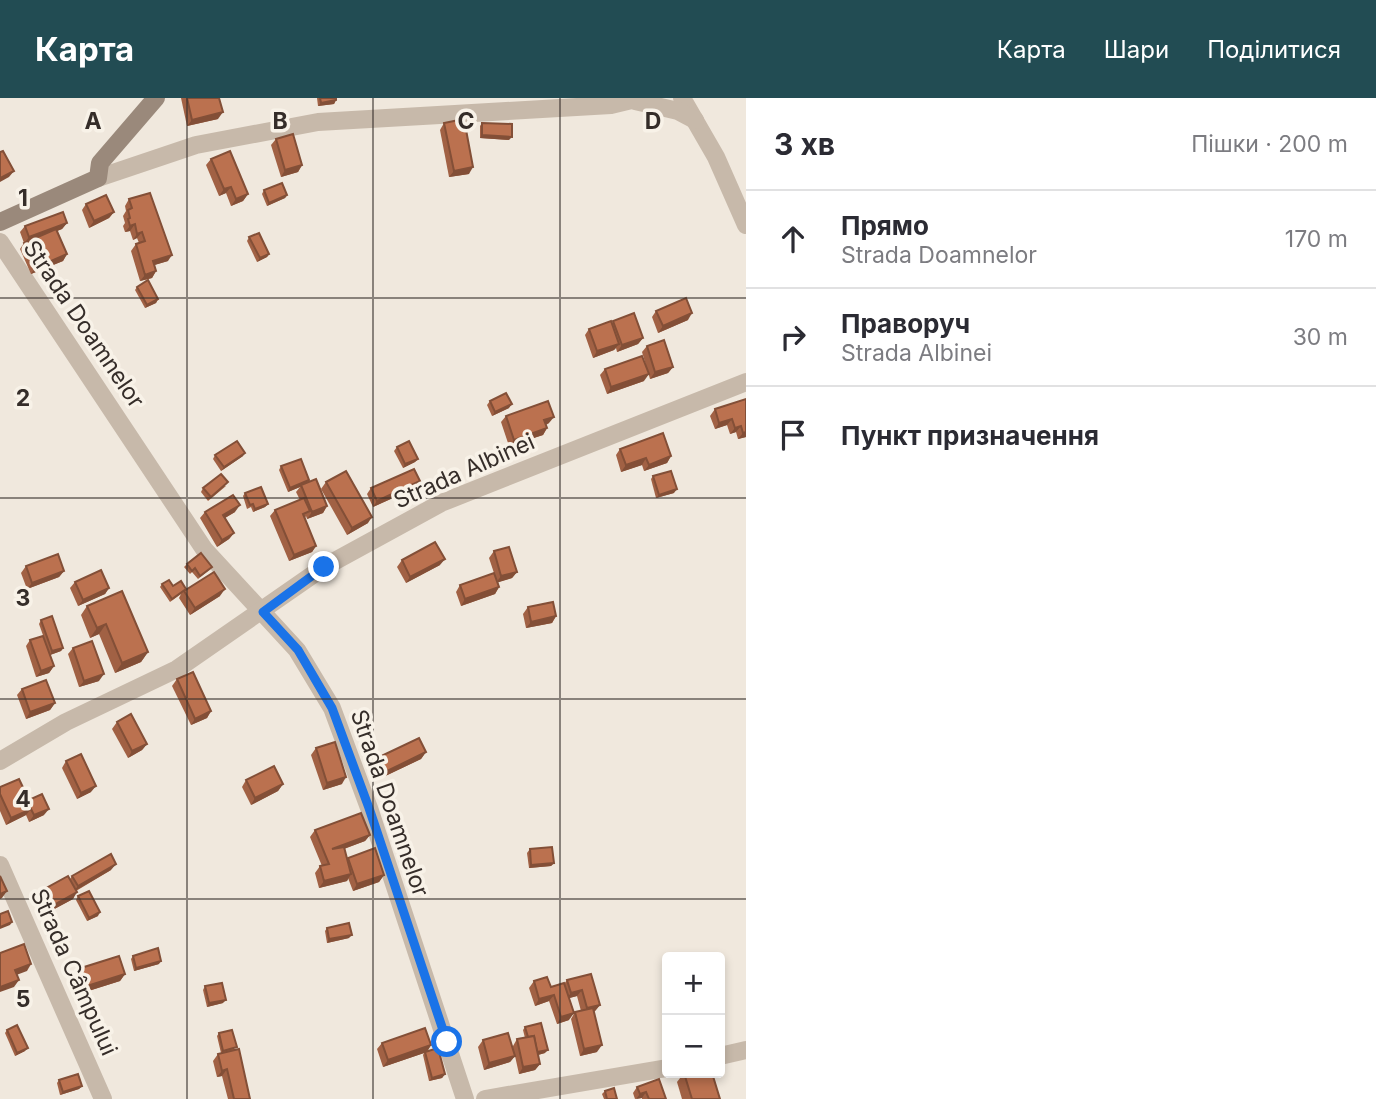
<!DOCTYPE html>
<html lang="uk">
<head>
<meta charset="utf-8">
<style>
	:root { --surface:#fff; --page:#f7f7f7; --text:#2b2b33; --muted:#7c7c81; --line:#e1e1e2; --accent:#224c53 }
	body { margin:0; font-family:Inter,sans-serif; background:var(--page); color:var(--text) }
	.controls { position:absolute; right:21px; bottom:21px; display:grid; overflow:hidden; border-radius:7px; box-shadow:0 4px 10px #0003 }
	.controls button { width:63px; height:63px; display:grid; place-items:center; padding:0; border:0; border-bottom:2px solid var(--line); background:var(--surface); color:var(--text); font:35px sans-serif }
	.stop { position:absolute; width:21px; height:21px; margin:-16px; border:5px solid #1a73e8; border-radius:50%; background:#fff }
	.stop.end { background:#1a73e8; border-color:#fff; box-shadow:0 2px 7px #0008 }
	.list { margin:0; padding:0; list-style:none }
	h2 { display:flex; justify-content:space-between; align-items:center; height:91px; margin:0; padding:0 28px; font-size:30px }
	h2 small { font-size:23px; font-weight:400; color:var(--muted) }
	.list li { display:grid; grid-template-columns:46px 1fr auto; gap:21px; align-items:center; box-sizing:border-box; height:98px; padding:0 28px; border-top:2px solid var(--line) }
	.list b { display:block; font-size:26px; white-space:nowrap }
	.list p { margin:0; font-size:23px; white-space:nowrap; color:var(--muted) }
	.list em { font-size:23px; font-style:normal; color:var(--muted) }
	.icon { flex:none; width:38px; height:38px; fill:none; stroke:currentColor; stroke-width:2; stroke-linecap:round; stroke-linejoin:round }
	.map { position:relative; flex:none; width:746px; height:1001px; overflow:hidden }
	header { display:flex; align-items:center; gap:42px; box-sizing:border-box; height:98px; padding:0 35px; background:var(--accent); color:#fff }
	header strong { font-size:33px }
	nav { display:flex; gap:38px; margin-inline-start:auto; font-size:24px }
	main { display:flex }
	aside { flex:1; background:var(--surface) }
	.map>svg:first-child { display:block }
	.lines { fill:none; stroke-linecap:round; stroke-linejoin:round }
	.minor { stroke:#c7b9aa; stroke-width:18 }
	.secondary { stroke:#9a897b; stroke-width:18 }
	.wall { fill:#a16144 }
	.shaded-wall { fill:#834f37 }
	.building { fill:#bb714f; stroke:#834f37; stroke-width:2 }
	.route { stroke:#1a73e8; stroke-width:9 }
	.grid { fill:none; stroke:#352d29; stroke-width:2; stroke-opacity:0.55 }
	.labels { text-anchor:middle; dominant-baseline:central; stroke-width:7; stroke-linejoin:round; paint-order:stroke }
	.street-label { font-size:23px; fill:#352d29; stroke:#f8f2e8 }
	.grid-label { font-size:23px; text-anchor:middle; font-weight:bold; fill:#352d29; stroke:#f8f2e8; stroke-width:7; stroke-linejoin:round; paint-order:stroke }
</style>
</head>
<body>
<header>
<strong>Карта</strong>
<nav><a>Карта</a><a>Шари</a><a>Поділитися</a></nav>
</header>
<main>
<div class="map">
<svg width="746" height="1001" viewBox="0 0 746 1001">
	<rect width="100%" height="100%" fill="#f0e8dd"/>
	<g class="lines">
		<g class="minor">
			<polyline points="682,0 716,59 746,127"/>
			<polyline points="635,3 678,13 695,22"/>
			<polyline points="98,80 196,47 318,24 611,7 640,0"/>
			<polyline points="0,144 204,451 297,552 332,610 369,710 465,1001"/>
			<polyline points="0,663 66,624 177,571 324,469 441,405 746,284"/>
			<polyline points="0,767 103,1001"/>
			<polyline points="720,958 746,952"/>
			<polyline points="485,1001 667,970"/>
		</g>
		<polyline class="secondary" points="0,124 98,80 100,65 156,0"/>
	</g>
	<g class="wall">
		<polygon points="181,0 219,0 218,21 187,28"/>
		<polygon points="317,0 336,0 336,2 334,6 318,8"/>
		<polygon points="444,25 469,76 449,79 440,32"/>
		<polygon points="482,25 509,42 480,40 480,28"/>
		<polygon points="276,41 302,67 298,74 281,79 271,47"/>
		<polygon points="211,61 248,96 243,103 231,108 226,95 219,98 206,67"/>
		<polygon points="264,92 287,97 285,100 267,108 262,96"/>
		<polygon points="129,101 168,163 154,167 156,173 152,180 140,183 131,153 136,146 139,145 137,140 133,142 130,133 125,134 123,128 125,125 123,118 126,113 125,108"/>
		<polygon points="86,106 114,114 109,120 89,130 82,112"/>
		<polygon points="67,125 62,131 57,133 67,156 63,163 31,176 20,151 24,145 20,134 25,128"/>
		<polygon points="249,139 269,156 267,159 257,164 247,143"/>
		<polygon points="137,189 158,201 156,205 145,210 135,192"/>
		<polygon points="656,213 688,222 658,235 652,219"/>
		<polygon points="613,223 643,240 638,246 617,254 616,250 614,252 593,260 585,237 589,231 612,225"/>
		<polygon points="647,248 673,269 668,275 650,281 642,254"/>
		<polygon points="605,271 644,283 607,296 600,277"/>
		<polygon points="746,301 746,339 738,341 736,334 730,336 727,327 715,331 710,318 715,311"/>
		<polygon points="490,303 509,310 492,318 487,307"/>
		<polygon points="506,318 549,325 546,327 547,330 543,337 509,348 501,324"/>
		<polygon points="397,349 418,361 415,364 403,370 394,353"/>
		<polygon points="620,351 671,358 667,365 644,373 642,367 621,374 616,357"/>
		<polygon points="215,357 243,358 221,373 213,361"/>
		<polygon points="281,368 309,382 327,408 323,415 307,421 306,418 305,420 316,448 312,454 289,463 270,418 275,412 300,402 296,394 300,389 288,394 279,372"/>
		<polygon points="653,378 674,395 656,400 651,381"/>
		<polygon points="420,383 415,390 373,409 367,396 371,390"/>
		<polygon points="326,384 368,425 347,437 321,391"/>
		<polygon points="226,388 208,403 201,394 203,390"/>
		<polygon points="245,395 268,406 265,409 253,414 251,409 247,411 243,398"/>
		<polygon points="205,414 235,414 225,420 234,435 229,441 217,449 200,420"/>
		<polygon points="494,453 517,474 512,480 498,484 499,489 495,496 461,508 456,494 460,487 494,475 489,460"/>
		<polygon points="402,462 440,467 406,485 397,469"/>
		<polygon points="187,466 209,472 198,481 192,474 190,476 184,469"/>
		<polygon points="26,468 64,473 59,479 27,491 21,475"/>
		<polygon points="75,484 109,490 105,496 78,508 70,490"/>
		<polygon points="162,486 186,492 220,498 190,517 179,500 181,496 170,504 160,489"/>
		<polygon points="87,508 148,554 141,564 115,575 99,536 90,540 81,517"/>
		<polygon points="528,509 556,518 552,525 526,530 523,516"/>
		<polygon points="41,522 63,550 61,553 50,557 39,526"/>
		<polygon points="30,542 54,568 49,575 36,579 26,548"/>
		<polygon points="73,550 99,583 79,589 68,556"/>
		<polygon points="177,581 211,613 207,620 191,627 172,588"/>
		<polygon points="22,591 55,605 50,612 26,621 17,597"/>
		<polygon points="117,624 147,646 142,652 128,660 112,631"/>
		<polygon points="316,650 342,686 323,692 311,657"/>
		<polygon points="426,654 421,661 379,681 372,666 377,660"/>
		<polygon points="66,663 91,694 77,701 62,670"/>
		<polygon points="246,682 283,686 278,693 251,707 242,689"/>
		<polygon points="0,689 29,702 44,717 29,724 26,717 6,727 0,713"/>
		<polygon points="315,732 370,737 365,743 344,751 347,761 348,760 384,777 379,784 353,793 348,780 347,783 319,790 315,775 320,768 322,768 310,739"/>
		<polygon points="530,751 554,765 551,768 529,770 527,755"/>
		<polygon points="111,772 76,793 73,801 45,816 36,800 41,793 70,781 72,778"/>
		<polygon points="78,798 98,818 87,823 76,802"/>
		<polygon points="327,830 349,840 327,845 325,833"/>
		<polygon points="133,858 159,866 134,873 131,861"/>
		<polygon points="81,870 125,876 120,883 82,895 77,876"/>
		<polygon points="591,876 600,907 595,913 594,914 597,954 580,958 571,921 575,914 581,913 577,898 569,900 569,922 557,926 549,903 535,908 529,890 534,883 551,889 564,886 567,882"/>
		<polygon points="205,888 223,905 207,909 203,892"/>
		<polygon points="525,929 545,955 538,957 540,966 535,972 519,976 515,958 510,964 484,972 478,949 483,942 513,948 517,941 525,940 523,932"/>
		<polygon points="7,932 25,953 15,958 5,935"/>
		<polygon points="219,935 235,952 250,1001 228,1001 222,978 217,979 213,963 218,956 221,955 217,938"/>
		<polygon points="382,945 431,947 427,953 445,976 442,980 429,983 423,957 424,955 383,969 377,951"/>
		<polygon points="684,975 720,1001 682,1001 677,984"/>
		<polygon points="59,982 82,988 79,991 60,997 57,985"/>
		<polygon points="637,989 666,1001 642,1001 642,1000 635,1001 633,995"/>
		<polygon points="605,993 617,1001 604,1001 602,996"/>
	</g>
	<g class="shaded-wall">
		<polygon points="336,2 334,6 318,8 321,5"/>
		<polygon points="223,14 218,21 187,28 192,22"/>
		<polygon points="482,37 512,39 509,42 480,40"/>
		<polygon points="302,67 298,74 281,79 285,72"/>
		<polygon points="473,69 469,76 449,79 454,73"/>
		<polygon points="14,73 9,79 0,84 0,80"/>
		<polygon points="231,89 226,95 219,98 224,91"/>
		<polygon points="248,96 243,103 231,108 236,101"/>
		<polygon points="287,97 285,100 267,108 269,105"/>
		<polygon points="114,114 109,120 89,130 94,123"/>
		<polygon points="67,125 62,131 24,146 29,139"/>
		<polygon points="135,126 130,133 125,134 130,128"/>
		<polygon points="142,134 137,140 133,142 137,136"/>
		<polygon points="67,156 63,163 31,176 35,170"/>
		<polygon points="269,156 267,159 257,164 260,160"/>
		<polygon points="172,157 168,163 148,169 153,163"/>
		<polygon points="156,173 152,180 140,183 145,177"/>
		<polygon points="158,201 156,205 145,210 147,207"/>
		<polygon points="692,215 688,222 658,235 663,228"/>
		<polygon points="643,240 638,246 617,254 622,247"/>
		<polygon points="619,246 614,252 593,260 597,253"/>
		<polygon points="673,269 668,275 650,281 655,274"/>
		<polygon points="649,276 644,283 607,296 611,289"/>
		<polygon points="512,306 509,310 492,318 495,314"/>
		<polygon points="554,319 549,325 540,329 544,322"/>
		<polygon points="732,321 727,327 715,331 719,325"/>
		<polygon points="741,328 736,334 730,336 735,330"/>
		<polygon points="547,330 543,337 509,348 514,342"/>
		<polygon points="746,334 746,339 738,341 743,335"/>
		<polygon points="245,355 243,358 221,373 224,369"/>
		<polygon points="671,358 667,365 644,373 649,367"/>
		<polygon points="646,360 642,367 621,374 626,367"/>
		<polygon points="418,361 415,364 403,370 405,366"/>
		<polygon points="309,382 300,389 288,394 290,390"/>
		<polygon points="420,383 415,390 373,409 377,403"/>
		<polygon points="677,391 674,395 656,400 659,397"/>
		<polygon points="268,406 265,409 253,414 255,411"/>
		<polygon points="240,407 235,414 218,424 223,417"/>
		<polygon points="327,408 323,415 307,421 312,414"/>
		<polygon points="372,419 368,425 347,437 352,430"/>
		<polygon points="234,435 229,441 217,449 222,442"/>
		<polygon points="316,448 312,454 289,463 294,457"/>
		<polygon points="445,461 440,467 406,485 410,479"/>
		<polygon points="64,473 59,479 27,491 32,485"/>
		<polygon points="517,474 512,480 496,485 501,478"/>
		<polygon points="499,489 495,496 461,508 465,501"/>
		<polygon points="109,490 105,496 78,508 83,502"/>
		<polygon points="225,491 220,498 190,517 195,510"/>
		<polygon points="556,518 552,525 526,530 531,524"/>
		<polygon points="106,526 99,536 90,540 97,530"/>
		<polygon points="63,550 61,553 50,557 52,553"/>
		<polygon points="148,554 141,564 115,575 122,565"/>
		<polygon points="54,568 49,575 36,579 41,573"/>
		<polygon points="104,576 99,583 79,589 84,583"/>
		<polygon points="55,605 50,612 26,621 30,614"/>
		<polygon points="211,613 207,620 191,627 195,621"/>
		<polygon points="147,646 142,652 128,660 132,653"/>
		<polygon points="426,654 421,661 379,681 383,675"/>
		<polygon points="346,679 342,686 323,692 327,685"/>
		<polygon points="283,686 278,693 251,707 255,700"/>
		<polygon points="96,688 91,694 77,701 81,695"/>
		<polygon points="31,711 26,717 6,727 11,720"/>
		<polygon points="49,711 44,717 29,724 34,717"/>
		<polygon points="370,737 365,743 327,757 332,751"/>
		<polygon points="554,765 551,768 529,770 531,767"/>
		<polygon points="116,766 111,772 73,794 78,788"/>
		<polygon points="351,776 347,783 319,790 324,783"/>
		<polygon points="384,777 379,784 353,793 357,786"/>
		<polygon points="7,793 2,800 0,801 0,796"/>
		<polygon points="77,794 73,801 45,816 50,809"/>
		<polygon points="100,814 98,818 87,823 89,820"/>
		<polygon points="12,824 10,827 0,831 0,829"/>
		<polygon points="352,837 349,840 327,845 329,841"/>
		<polygon points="161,863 159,866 134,873 136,870"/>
		<polygon points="31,866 27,873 11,879 15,872"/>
		<polygon points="125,876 120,883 82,895 87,888"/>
		<polygon points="19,882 14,889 0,894 0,889"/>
		<polygon points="582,892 577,898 566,901 571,895"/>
		<polygon points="554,897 549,903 535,908 539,901"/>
		<polygon points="226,902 223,905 207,909 209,905"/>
		<polygon points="600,907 595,913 583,917 587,910"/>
		<polygon points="574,915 569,922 557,926 561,919"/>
		<polygon points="431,947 427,954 383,969 388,962"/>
		<polygon points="602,947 597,954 580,958 584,951"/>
		<polygon points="28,950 25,953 15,958 17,955"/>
		<polygon points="548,952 545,955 534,958 537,954"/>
		<polygon points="515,958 510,964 484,972 489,965"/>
		<polygon points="540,966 535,972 519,976 523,969"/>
		<polygon points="227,971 222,978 217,979 222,973"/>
		<polygon points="445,976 442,980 429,983 432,980"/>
		<polygon points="82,988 79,991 60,997 63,994"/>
		<polygon points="646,994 642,1000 636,1001 640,996"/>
	</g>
	<g class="building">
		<polygon points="187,0 219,0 223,14 192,22"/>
		<polygon points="320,0 336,0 336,2 321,5"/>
		<polygon points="464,21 473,69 454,73 444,25"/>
		<polygon points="482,25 512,26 512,39 482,37"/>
		<polygon points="293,36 302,67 285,72 276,41"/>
		<polygon points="3,53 14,73 0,80 0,54"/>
		<polygon points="230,53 248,96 236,101 231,89 224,91 211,61"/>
		<polygon points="282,85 287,97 269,105 264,92"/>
		<polygon points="150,95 172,157 153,163 156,173 145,177 136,146 145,143 142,134 137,136 135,126 130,128 128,121 130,120 128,112 132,110 129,101"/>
		<polygon points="106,97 114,114 94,123 86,106"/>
		<polygon points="63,114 67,125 29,139 25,128"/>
		<polygon points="56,131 67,156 35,170 24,145"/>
		<polygon points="259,135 269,156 260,160 249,139"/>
		<polygon points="148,182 158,201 147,207 137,189"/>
		<polygon points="686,200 692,215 663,228 656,213"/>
		<polygon points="634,215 643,240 622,247 613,223"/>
		<polygon points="611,223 619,246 597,253 589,231"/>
		<polygon points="664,242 673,269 655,274 647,248"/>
		<polygon points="642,258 649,276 611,289 605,271"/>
		<polygon points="506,295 512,306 495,314 490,303"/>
		<polygon points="746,301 746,334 743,335 741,328 735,330 732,321 719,325 715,311"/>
		<polygon points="548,303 554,319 544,322 547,330 514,342 506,318"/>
		<polygon points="663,335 671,358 649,367 646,360 626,367 620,351"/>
		<polygon points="237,343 245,355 224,369 215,357"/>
		<polygon points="409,343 418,361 405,366 397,349"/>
		<polygon points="301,361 309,382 290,390 281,368"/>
		<polygon points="414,371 420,383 377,403 371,390"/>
		<polygon points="346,373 372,419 352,430 326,384"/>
		<polygon points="671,373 677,391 659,397 653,378"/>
		<polygon points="221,376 228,384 211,399 203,390"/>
		<polygon points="316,381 327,408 312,414 301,387"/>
		<polygon points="261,389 268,406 255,411 253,406 250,407 245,395"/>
		<polygon points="233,397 240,407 223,417 234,435 222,442 205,414"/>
		<polygon points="304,400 310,413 303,416 316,448 294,457 275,412"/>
		<polygon points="435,444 445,461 410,479 402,462"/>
		<polygon points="509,449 517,474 501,478 494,453"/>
		<polygon points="201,455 212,469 200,478 195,470 192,473 187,466"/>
		<polygon points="58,456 64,473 32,485 26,468"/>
		<polygon points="101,472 109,490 83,502 75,484"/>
		<polygon points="214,474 225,491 195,510 184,493"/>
		<polygon points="494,475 499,489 465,501 460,487"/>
		<polygon points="169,482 173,488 181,483 186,491 172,501 162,486"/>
		<polygon points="122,493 148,554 122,565 106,526 97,530 87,508"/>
		<polygon points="553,504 556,518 531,524 528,509"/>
		<polygon points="52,518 63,550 52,553 41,522"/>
		<polygon points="43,538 54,568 41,573 30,542"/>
		<polygon points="92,543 104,576 84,583 73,550"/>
		<polygon points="193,574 211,613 195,621 177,581"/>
		<polygon points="46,582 55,605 30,614 22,591"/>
		<polygon points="131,616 147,646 132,653 117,624"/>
		<polygon points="419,640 426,654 383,675 377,660"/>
		<polygon points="335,644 346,679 327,685 316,650"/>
		<polygon points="81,656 96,688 81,695 66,663"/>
		<polygon points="274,668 283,686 255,700 246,682"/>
		<polygon points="19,681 29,702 42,696 49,711 34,717 31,711 11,720 0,696 0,689"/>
		<polygon points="361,715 370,737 332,751 344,749 351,776 324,783 320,768 329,766 315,732"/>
		<polygon points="552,749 554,765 531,767 530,751"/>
		<polygon points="375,750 384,777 357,786 348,760"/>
		<polygon points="111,756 116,766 78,788 72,778"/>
		<polygon points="0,778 7,793 0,796"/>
		<polygon points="68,778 77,794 50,809 41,793"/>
		<polygon points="89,793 100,814 89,820 78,798"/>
		<polygon points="8,813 12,824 0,829 0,816"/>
		<polygon points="349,825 352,837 329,841 327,830"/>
		<polygon points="24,846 31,866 15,872 19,882 0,889 0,855"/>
		<polygon points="158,850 161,863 136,870 133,858"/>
		<polygon points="119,858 125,876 87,888 81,870"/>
		<polygon points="591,876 600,907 587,910 582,892 571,895 567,882"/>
		<polygon points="547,879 551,889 564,885 574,915 561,919 554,897 539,901 534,883"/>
		<polygon points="222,885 226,902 209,905 205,888"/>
		<polygon points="593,910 602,947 584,951 575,914"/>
		<polygon points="541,925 548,952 537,954 534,938 528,939 525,929"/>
		<polygon points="17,927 28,950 17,955 7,932"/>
		<polygon points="425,930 431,947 388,962 382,945"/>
		<polygon points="232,932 237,949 223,953 219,935"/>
		<polygon points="508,935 515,958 489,965 483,942"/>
		<polygon points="534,938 540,966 523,969 517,941"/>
		<polygon points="438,950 445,976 432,980 425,954"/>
		<polygon points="239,951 250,1001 234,1001 227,971 222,973 218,956"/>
		<polygon points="684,975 712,975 720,1001 692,1001"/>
		<polygon points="78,976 82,988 63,994 59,982"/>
		<polygon points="659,981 666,1001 649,1001 646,994 640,996 637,989"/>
		<polygon points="614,990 617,1001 607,1001 605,993"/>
	</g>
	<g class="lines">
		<polyline class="route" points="324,469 263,514 298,552 332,610 369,710 447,944"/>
	</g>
	<path class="grid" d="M187,0v1001M373,0v1001M560,0v1001M0,200h746M0,400h746M0,601h746M0,801h746"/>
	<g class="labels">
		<g class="street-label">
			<text transform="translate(84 226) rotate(56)">Strada Doamnelor</text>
			<text transform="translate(464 373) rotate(-24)">Strada Albinei</text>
			<text transform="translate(390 705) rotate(71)">Strada Doamnelor</text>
			<text transform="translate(74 874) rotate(66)">Strada Câmpului</text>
		</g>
	</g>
	<g class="grid-label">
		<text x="93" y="31">A</text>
		<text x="280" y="31">B</text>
		<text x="466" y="31">C</text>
		<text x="653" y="31">D</text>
		<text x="23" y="108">1</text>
		<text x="23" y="308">2</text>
		<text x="23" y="508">3</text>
		<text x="23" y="709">4</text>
		<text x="23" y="909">5</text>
	</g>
</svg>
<div class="controls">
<button>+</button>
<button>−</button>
</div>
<div class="stop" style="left:447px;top:944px"></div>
<div class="stop end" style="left:324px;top:469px"></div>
</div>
<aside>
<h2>3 хв<small>Пішки · 200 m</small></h2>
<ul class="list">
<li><svg class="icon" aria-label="ahead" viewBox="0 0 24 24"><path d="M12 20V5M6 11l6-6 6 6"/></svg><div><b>Прямо</b><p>Strada Doamnelor</p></div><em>170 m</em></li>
<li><svg class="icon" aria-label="right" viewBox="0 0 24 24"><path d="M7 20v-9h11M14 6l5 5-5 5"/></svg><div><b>Праворуч</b><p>Strada Albinei</p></div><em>30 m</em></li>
<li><svg class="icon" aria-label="arrive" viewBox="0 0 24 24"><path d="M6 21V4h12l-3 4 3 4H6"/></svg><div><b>Пункт призначення</b></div></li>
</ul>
</aside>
</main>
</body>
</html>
